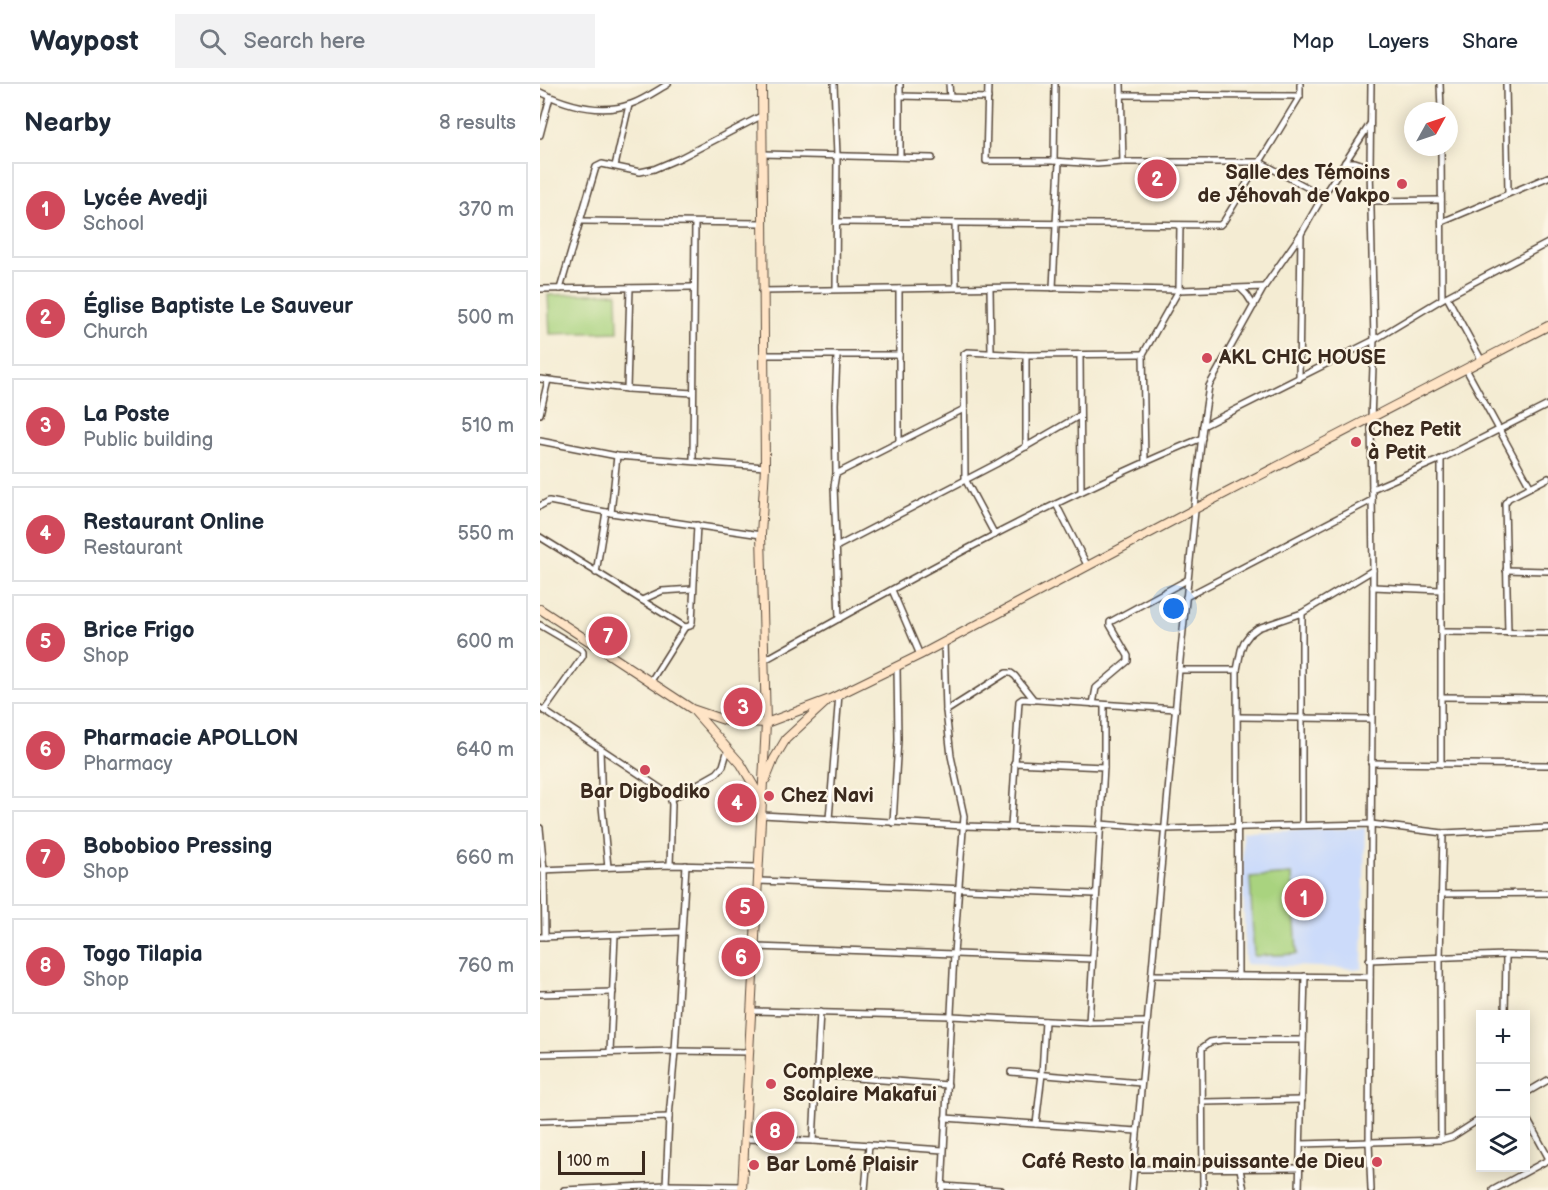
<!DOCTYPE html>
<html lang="en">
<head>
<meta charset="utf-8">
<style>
	:root { --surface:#fff; --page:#f2f2f3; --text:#1f2937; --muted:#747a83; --line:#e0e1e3; --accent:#d1495b }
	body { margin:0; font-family:"Balsamiq Sans",sans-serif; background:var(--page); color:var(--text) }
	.controls { position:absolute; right:18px; bottom:18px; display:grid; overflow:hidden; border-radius:0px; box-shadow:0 3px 15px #0003 }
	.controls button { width:54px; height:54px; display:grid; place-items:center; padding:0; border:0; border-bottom:2px solid var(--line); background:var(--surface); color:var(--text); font:30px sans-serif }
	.compass { position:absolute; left:864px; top:18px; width:54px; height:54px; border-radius:50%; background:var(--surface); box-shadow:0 3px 15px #0003; rotate:50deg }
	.scale { position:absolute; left:18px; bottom:15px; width:87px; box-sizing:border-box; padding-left:6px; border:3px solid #3b2a1e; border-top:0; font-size:16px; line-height:21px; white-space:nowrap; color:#3b2a1e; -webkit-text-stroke:4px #fcf5e5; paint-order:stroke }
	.you { position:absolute; left:634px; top:525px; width:21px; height:21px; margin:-15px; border:4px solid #fff; border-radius:50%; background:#1a73e8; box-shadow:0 0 0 9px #1a73e833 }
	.badge { display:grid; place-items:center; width:39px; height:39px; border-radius:50%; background:var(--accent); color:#fff; font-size:20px; font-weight:700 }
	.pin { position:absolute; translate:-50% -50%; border:3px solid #fff; box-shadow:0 2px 6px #0006 }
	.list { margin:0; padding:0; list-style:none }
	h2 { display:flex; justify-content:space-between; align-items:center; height:78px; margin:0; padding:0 24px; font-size:26px }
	h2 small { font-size:20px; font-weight:400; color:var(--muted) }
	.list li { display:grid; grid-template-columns:39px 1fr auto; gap:18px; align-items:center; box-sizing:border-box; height:96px; margin:0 12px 12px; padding:0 12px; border:2px solid var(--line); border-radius:0px }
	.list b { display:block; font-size:22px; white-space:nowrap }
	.list p { margin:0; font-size:20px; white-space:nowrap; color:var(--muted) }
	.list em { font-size:20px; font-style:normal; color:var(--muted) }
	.icon { flex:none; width:33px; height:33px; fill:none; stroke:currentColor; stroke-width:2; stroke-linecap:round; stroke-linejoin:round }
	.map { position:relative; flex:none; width:1008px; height:1106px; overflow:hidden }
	header { display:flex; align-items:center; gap:36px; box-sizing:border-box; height:84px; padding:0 30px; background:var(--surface); border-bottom:2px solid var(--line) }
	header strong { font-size:28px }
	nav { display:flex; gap:33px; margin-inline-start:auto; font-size:21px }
	.search { width:420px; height:54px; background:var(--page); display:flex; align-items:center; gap:15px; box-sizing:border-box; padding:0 21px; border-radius:0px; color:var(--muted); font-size:22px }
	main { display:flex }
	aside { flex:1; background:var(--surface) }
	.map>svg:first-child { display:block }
	.built { fill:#ccdbfa }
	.green { fill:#a9d37f; stroke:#727e4e; stroke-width:1.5 }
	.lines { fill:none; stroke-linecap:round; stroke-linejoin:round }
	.street-casing { stroke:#574739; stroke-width:8 }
	.secondary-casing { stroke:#574739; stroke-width:10 }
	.street { stroke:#fff; stroke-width:5 }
	.secondary { stroke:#ffe4c6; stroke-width:8 }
	.poi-dot { fill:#d1495b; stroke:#fcf5e5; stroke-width:2 }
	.labels { text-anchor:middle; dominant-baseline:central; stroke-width:4.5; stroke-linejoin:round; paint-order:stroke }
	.poi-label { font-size:20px; font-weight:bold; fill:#3b2a1e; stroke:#fcf5e5; text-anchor:start }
</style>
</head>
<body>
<header>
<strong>Waypost</strong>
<div class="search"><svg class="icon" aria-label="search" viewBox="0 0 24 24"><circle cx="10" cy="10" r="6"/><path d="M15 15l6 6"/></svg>Search here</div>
<nav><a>Map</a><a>Layers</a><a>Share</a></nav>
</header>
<main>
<aside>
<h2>Nearby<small>8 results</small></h2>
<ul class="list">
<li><span class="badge">1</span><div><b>Lycée Avedji</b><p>School</p></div><em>370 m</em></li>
<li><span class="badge">2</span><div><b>Église Baptiste Le Sauveur</b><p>Church</p></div><em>500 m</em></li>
<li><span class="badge">3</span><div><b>La Poste</b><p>Public building</p></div><em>510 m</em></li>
<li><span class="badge">4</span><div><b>Restaurant Online</b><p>Restaurant</p></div><em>550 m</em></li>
<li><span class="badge">5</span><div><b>Brice Frigo</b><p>Shop</p></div><em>600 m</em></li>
<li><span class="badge">6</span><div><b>Pharmacie APOLLON</b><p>Pharmacy</p></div><em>640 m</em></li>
<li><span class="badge">7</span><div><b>Bobobioo Pressing</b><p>Shop</p></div><em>660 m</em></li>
<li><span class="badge">8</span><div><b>Togo Tilapia</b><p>Shop</p></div><em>760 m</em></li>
</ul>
</aside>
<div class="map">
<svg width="1008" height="1106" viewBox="0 0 1008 1106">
	<rect width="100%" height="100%" fill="#fcf5e5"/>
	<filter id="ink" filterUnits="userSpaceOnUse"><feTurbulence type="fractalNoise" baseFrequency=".0167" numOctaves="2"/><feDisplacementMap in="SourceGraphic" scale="12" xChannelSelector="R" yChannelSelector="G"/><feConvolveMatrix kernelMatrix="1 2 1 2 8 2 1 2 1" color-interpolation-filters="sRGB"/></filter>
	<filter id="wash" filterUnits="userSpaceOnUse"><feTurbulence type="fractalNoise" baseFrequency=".008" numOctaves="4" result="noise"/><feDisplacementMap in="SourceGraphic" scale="24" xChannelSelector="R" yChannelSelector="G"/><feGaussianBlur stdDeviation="1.35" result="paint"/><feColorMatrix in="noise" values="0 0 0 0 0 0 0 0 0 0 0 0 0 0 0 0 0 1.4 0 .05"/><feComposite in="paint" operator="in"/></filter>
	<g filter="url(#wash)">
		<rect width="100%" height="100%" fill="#f4ecd3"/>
		<polygon class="built" points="825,744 822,885 705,880 702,747"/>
		<g class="green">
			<polygon points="77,209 78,248 10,250 8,211"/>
			<polygon points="752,790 757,870 714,872 710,793"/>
		</g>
	</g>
	<g filter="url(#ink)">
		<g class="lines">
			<defs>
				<g id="street">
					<polyline points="294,0 297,71 296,205"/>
					<polyline points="409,0 410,13"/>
					<polyline points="448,0 446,77 514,77 557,80 583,78 720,78 783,112"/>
					<polyline points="581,0 583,78"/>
					<polyline points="900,0 901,27"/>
					<polyline points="966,0 968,109"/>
					<path d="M0,8c27,13 61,23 91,12 12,-4 25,-13 37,-20"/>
					<polyline points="582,11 760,12"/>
					<polyline points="360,12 448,14"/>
					<polyline points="0,51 10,13"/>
					<polyline points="901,63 902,215"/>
					<polyline points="222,70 392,74"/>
					<polyline points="360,73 360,0"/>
					<polyline points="514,77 515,0"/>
					<polyline points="805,78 815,78 830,83"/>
					<polyline points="75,82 89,21"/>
					<polyline points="831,117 901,116"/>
					<polyline points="41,137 222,139"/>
					<polyline points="297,138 680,141 684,137 760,12 760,0"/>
					<polyline points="902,138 1008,93"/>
					<polyline points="415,139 416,203"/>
					<polyline points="450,204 451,269"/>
					<polyline points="513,204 519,78"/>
					<polyline points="0,205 153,203"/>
					<polyline points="20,205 56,83 62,80 100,88 114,85 140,74 223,31"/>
					<polyline points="359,205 359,359"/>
					<polyline points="701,205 707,211 714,222"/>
					<polyline points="222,207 479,203 639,206 724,203"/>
					<polyline points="907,213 942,277"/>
					<polyline points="223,271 359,271"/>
					<polyline points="540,271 541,406"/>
					<polyline points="297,272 295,320 296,390 294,402 299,535"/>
					<polyline points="926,285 990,402"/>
					<polyline points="0,295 87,305 153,309"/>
					<polyline points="759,295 761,150"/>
					<polyline points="87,305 90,204"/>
					<polyline points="0,330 8,296"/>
					<polyline points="663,342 834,256 902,215 1008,159"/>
					<polyline points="0,357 77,372 225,383"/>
					<polyline points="486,363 486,271"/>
					<polyline points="901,375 901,680"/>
					<polyline points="153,376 155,139"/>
					<polyline points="605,377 603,270 639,206 640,141"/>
					<polyline points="296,390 424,325"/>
					<polyline points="832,405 901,375 1008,321"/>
					<polyline points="516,420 547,481"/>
					<polyline points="0,422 9,417 71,429 221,451"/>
					<polyline points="654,423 663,342 669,302 724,203 761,150 783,112 830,40"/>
					<polyline points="71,429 77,372"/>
					<polyline points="455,451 425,395 424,270 427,268 486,271 603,270"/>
					<polyline points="0,453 145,543 150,542 152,538 157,441"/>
					<polyline points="296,463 456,380 539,332"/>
					<polyline points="966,486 1008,487"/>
					<polyline points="56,489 66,428"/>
					<polyline points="833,503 901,506"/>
					<polyline points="352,506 380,571"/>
					<polyline points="646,513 832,416"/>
					<polyline points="102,516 122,507 153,505"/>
					<polyline points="762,529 762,740"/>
					<polyline points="0,541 41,565 43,568 43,572 4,627"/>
					<polyline points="901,548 1008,549"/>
					<polyline points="968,549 965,419 969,414 1008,394"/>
					<path d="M223,577c143,-80 287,-161 439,-223"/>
					<polyline points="639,586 697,586"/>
					<polyline points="111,597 145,543"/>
					<polyline points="901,613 1008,614"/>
					<polyline points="553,620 556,604 588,577 588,572 570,541 570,538 647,496"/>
					<polyline points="0,624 129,710 132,720 130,781"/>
					<polyline points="406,627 466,589 471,589 475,592 494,616"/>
					<polyline points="698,633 831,635"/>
					<polyline points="60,666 62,722 68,783"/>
					<polyline points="474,679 564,683"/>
					<polyline points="831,679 1008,681"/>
					<polyline points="131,715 177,689 183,682 188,665"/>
					<polyline points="222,731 424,742 559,746"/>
					<polyline points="289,735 299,610"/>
					<polyline points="353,739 358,656 357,583"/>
					<polyline points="560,740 625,745 831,740 903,749 1008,744"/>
					<polyline points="471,743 479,617 482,615 636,625"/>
					<polyline points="0,744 4,786 5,853"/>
					<polyline points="0,786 130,781 219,783"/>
					<polyline points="219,797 555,810"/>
					<polyline points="901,810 1008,809"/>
					<polyline points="0,853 141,848"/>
					<polyline points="216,863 552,875"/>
					<polyline points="829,876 966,871 1008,872"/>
					<polyline points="612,891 830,893"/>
					<polyline points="698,892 697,586 701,566 704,558 710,550 718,544 762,529 833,486"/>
					<polyline points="0,910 73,908"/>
					<polyline points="212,927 411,932 549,939 606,938"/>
					<polyline points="965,930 966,871"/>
					<polyline points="549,939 564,683 564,621"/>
					<polyline points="70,968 75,851"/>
					<polyline points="0,970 135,967 210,968"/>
					<polyline points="471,988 601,999"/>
					<polyline points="277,991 408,1001"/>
					<polyline points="986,1009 1008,996"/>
					<polyline points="664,1018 762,1016"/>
					<polyline points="986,1033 1008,1073"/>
					<polyline points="405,1034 597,1047"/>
					<polyline points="0,1037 129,1033"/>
					<polyline points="496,1040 502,990 505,937"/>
					<polyline points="205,1055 273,1057 403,1066"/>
					<polyline points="901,1056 900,875 903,749"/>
					<polyline points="273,1057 280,928"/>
					<polyline points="761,1060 901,1056 912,1053 940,1035"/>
					<polyline points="593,1085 760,1084"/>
					<polyline points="700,1085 704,1106"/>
					<polyline points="126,1101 129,1033 135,967 146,781"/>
					<polyline points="403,1102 461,1106"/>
					<polyline points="24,1106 126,1101 202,1102"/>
					<polyline points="325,1106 329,1061"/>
					<polyline points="402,1106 414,870 424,732 411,672 406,627 404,558"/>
					<polyline points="592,1106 639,586 655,427"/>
					<polyline points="663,1106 662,964 670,958 682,956 763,956"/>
					<polyline points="759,1106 765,892"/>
					<polyline points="831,1106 829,1058 833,486 831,336 834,256 830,83 831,0"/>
					<polyline points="953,1106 1008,1076"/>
				</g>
				<g id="secondary">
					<polyline points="657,424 1008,242"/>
					<polyline points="0,525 152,625 187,637 226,639 290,615 380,571 653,426"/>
					<polyline points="155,628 201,680 222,716"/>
					<polyline points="226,695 234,675 246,655 286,618"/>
					<polyline points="202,1106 226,639 221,451 225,383 222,0"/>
				</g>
			</defs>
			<use href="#street" class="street-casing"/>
			<use href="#secondary" class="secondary-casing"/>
			<use href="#street" class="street"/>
			<use href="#secondary" class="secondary"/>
		</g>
	</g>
	<g class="poi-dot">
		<circle cx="862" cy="100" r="6"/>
		<circle cx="667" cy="274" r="6"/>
		<circle cx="816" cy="358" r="6"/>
		<circle cx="105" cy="686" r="6"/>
		<circle cx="229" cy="712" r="6"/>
		<circle cx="231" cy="1000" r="6"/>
		<circle cx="837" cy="1078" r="6"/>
		<circle cx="214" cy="1081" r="6"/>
	</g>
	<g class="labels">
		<g class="poi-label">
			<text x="850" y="89" text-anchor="end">Salle des Témoins<tspan x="850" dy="23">de Jéhovah de Vakpo</tspan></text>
			<text x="679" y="274">AKL CHIC HOUSE</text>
			<text x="828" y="346">Chez Petit<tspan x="828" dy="23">à Petit</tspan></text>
			<text x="105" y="708" text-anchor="middle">Bar Digbodiko</text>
			<text x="241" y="712">Chez Navi</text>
			<text x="243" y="988">Complexe<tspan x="243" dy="23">Scolaire Makafui</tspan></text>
			<text x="825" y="1078" text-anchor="end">Café Resto la main puissante de Dieu</text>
			<text x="226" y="1081">Bar Lomé Plaisir</text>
		</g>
	</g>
</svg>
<div class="controls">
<button>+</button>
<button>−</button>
<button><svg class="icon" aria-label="layers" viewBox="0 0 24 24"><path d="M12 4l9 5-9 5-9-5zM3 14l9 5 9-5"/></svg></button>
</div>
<svg class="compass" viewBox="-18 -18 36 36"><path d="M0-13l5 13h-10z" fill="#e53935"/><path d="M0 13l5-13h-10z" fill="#747a83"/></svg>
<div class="scale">100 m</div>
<div class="you"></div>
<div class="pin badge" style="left:764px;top:814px">1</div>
<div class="pin badge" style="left:617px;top:95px">2</div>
<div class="pin badge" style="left:203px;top:623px">3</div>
<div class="pin badge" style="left:197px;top:719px">4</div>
<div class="pin badge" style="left:205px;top:823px">5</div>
<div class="pin badge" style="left:201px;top:873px">6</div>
<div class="pin badge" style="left:68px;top:552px">7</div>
<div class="pin badge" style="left:235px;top:1047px">8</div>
</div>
</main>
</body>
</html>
